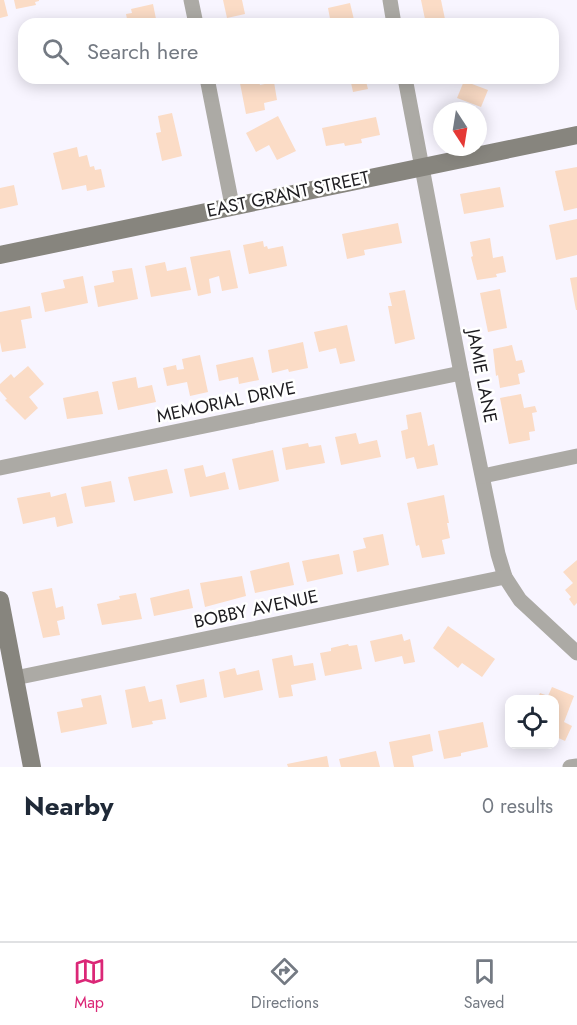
<!DOCTYPE html>
<html lang="en">
<head>
<meta charset="utf-8">
<style>
	:root { --surface:#fff; --page:#f6f6f7; --text:#1f2937; --muted:#747a83; --line:#e0e1e3; --accent:#db2777 }
	body { margin:0; font-family:Jost,sans-serif; background:var(--page); color:var(--text) }
	.controls { position:absolute; right:18px; bottom:18px; display:grid; overflow:hidden; border-radius:12px; box-shadow:0 3px 15px #0003 }
	.controls button { width:54px; height:54px; display:grid; place-items:center; padding:0; border:0; border-bottom:2px solid var(--line); background:var(--surface); color:var(--text); font:30px sans-serif }
	.compass { position:absolute; left:433px; top:102px; width:54px; height:54px; border-radius:50%; background:var(--surface); box-shadow:0 3px 15px #0003; rotate:168deg }
	.list { margin:0; padding:0; list-style:none }
	h2 { display:flex; justify-content:space-between; align-items:center; height:78px; margin:0; padding:0 24px; font-size:26px }
	h2 small { font-size:20px; font-weight:400; color:var(--muted) }
	.icon { flex:none; width:33px; height:33px; fill:none; stroke:currentColor; stroke-width:2; stroke-linecap:round; stroke-linejoin:round }
	.map { position:relative; flex:none; width:577px; height:767px; overflow:hidden }
	.search { position:absolute; background:var(--surface); box-shadow:0 3px 15px #0003; left:18px; right:18px; top:18px; height:66px; display:flex; align-items:center; gap:15px; box-sizing:border-box; padding:0 21px; border-radius:18px; color:var(--muted); font-size:22px }
	.sheet { height:174px; background:var(--surface) }
	nav { display:flex; justify-content:space-around; align-items:center; box-sizing:border-box; height:84px; border-top:2px solid var(--line); background:var(--surface); font-size:16px; color:var(--muted) }
	nav a { display:grid; justify-items:center; gap:3px }
	nav .on { color:var(--accent) }
	.map>svg:first-child { display:block }
	.building { fill:#fbdcc6 }
	.lines { fill:none; stroke-linecap:round; stroke-linejoin:round }
	.minor { stroke:#acaaa5; stroke-width:15 }
	.secondary { stroke:#87857e; stroke-width:18 }
	.labels { text-anchor:middle; dominant-baseline:central; stroke-width:5; stroke-linejoin:round; paint-order:stroke }
	.street-label { font-size:18px; fill:#1d1c20; stroke:#fff }
</style>
</head>
<body>
<div class="map">
<svg width="577" height="767" viewBox="0 0 577 767">
	<rect width="100%" height="100%" fill="#f8f5ff"/>
	<g class="building">
		<polygon points="0,0 4,0 8,16 0,18"/>
		<polygon points="14,0 39,0 39,1 35,2 36,5 16,9"/>
		<polygon points="223,0 242,0 245,14 227,18"/>
		<polygon points="421,0 441,0 446,24 426,24"/>
		<polygon points="350,3 355,24 331,24 328,8"/>
		<polygon points="153,4 157,24 128,24 126,14 132,13 131,9"/>
		<polygon points="239,78 258,78 260,85 274,82 277,100 264,103 265,110 246,114"/>
		<polygon points="350,78 365,78 368,89 353,92"/>
		<polygon points="464,81 488,90 481,107 457,98"/>
		<polygon points="172,113 182,156 162,161 156,133 161,132 158,116"/>
		<polygon points="278,116 296,151 277,160 269,145 256,152 246,133"/>
		<polygon points="376,117 380,135 361,139 362,143 345,146 344,143 326,146 322,128"/>
		<polygon points="77,147 79,157 87,155 90,167 94,166 95,170 101,169 105,187 87,191 86,185 62,190 53,153"/>
		<polygon points="577,167 577,208 564,211 555,171"/>
		<polygon points="14,185 18,205 0,209 0,188"/>
		<polygon points="500,187 504,207 464,214 460,194"/>
		<polygon points="577,219 577,255 556,260 549,225"/>
		<polygon points="398,223 402,243 364,250 365,255 347,259 342,234"/>
		<polygon points="490,238 493,258 503,256 506,272 496,274 497,277 477,280 471,257 473,256 470,242"/>
		<polygon points="263,241 264,247 267,246 268,249 283,246 287,266 249,274 243,245"/>
		<polygon points="230,250 238,288 222,291 219,276 209,279 211,293 198,296 190,257"/>
		<polygon points="165,262 167,271 186,267 191,290 151,297 145,266"/>
		<polygon points="132,268 138,299 98,307 94,286 114,282 112,271"/>
		<polygon points="83,276 88,303 45,312 41,293 65,288 63,280"/>
		<polygon points="577,277 577,310 576,310 570,278"/>
		<polygon points="500,289 507,328 488,332 480,293"/>
		<polygon points="405,290 415,339 395,344 388,306 392,306 389,293"/>
		<polygon points="30,306 32,318 21,320 26,348 2,352 0,342 0,312"/>
		<polygon points="347,325 355,361 340,364 336,348 319,352 314,332"/>
		<polygon points="303,342 308,368 289,372 288,369 272,373 268,350"/>
		<polygon points="512,345 516,361 522,360 525,372 518,374 520,384 500,388 498,375 496,376 493,349"/>
		<polygon points="200,355 208,392 190,396 187,382 167,386 163,368 176,365 177,370 184,369 182,359"/>
		<polygon points="253,357 259,380 239,384 238,377 219,381 216,365"/>
		<polygon points="28,366 44,384 29,397 38,408 25,420 5,400 7,399 0,391 0,384 11,374 14,378"/>
		<polygon points="136,377 138,388 152,385 156,402 118,410 112,382"/>
		<polygon points="98,391 103,414 67,419 63,398"/>
		<polygon points="521,394 524,408 535,406 537,412 532,413 535,431 529,432 530,440 509,444 500,398"/>
		<polygon points="421,412 428,446 434,444 438,465 417,469 414,457 406,459 401,431 408,429 406,415"/>
		<polygon points="356,433 359,444 377,440 381,457 341,465 335,437"/>
		<polygon points="308,443 309,447 321,445 325,463 286,470 282,448"/>
		<polygon points="273,450 279,481 239,490 232,459"/>
		<polygon points="203,465 206,477 225,472 229,489 190,497 184,469"/>
		<polygon points="167,469 173,493 134,501 128,477"/>
		<polygon points="111,481 115,502 85,507 81,487"/>
		<polygon points="50,492 51,497 66,493 73,523 57,527 55,517 23,524 17,498"/>
		<polygon points="444,495 449,523 447,523 450,538 442,540 445,554 422,558 419,545 416,546 407,503"/>
		<polygon points="383,534 389,565 357,572 353,551 366,548 363,538"/>
		<polygon points="339,554 343,574 307,582 302,561"/>
		<polygon points="577,560 577,603 574,606 569,599 571,597 565,590 573,583 563,572"/>
		<polygon points="289,562 294,585 255,593 250,571"/>
		<polygon points="242,576 246,596 205,607 200,583"/>
		<polygon points="52,588 56,608 63,606 65,619 57,621 60,635 43,638 32,592"/>
		<polygon points="189,589 193,608 154,616 150,598"/>
		<polygon points="136,593 142,619 102,625 97,604 120,599 119,596"/>
		<polygon points="448,626 495,659 482,677 462,663 458,668 433,648"/>
		<polygon points="402,634 404,641 410,639 415,662 404,664 402,656 375,662 370,641"/>
		<polygon points="348,644 349,646 357,645 362,669 325,676 320,653 331,651 331,648"/>
		<polygon points="292,655 294,666 313,663 316,680 291,685 293,696 279,698 272,659"/>
		<polygon points="235,668 237,675 259,670 263,690 224,698 219,672"/>
		<polygon points="204,679 207,697 180,703 176,685"/>
		<polygon points="145,686 149,702 162,699 166,719 152,721 153,724 132,728 125,690"/>
		<polygon points="552,687 574,696 564,722 572,726 565,741 554,736 554,700 537,700 540,693 548,696"/>
		<polygon points="101,695 107,724 61,733 57,712 83,707 81,699"/>
		<polygon points="483,722 488,747 461,753 461,756 444,759 438,731"/>
		<polygon points="430,734 433,751 412,756 414,767 394,767 389,742"/>
		<polygon points="376,751 380,767 341,767 339,759"/>
		<polygon points="327,756 329,767 288,767 287,764"/>
	</g>
	<g class="lines">
		<g class="minor">
			<polyline points="191,0 196,24"/>
			<polyline points="390,0 394,24"/>
			<polyline points="207,78 232,205"/>
			<polyline points="405,78 461,373 498,554 505,577 520,600 577,653"/>
			<polyline points="0,468 461,373"/>
			<polyline points="483,476 577,456"/>
			<polyline points="15,678 505,577"/>
			<polyline points="570,767 577,766"/>
		</g>
		<g class="secondary">
			<polyline points="0,255 577,135"/>
			<polyline points="0,600 32,767"/>
		</g>
	</g>
	<g class="labels">
		<g class="street-label">
			<text transform="translate(288 194) rotate(-12)">EAST GRANT STREET</text>
			<text transform="translate(482 376) rotate(79)">JAMIE LANE</text>
			<text transform="translate(226 402) rotate(-12)">MEMORIAL DRIVE</text>
			<text transform="translate(256 609) rotate(-12)">BOBBY AVENUE</text>
		</g>
	</g>
</svg>
<div class="controls">
<button><svg class="icon" aria-label="locate" viewBox="0 0 24 24"><circle cx="12" cy="12" r="6"/><path d="M12 2v4M12 18v4M2 12h4M18 12h4"/></svg></button>
</div>
<svg class="compass" viewBox="-18 -18 36 36"><path d="M0-13l5 13h-10z" fill="#e53935"/><path d="M0 13l5-13h-10z" fill="#747a83"/></svg>
<div class="search"><svg class="icon" aria-label="search" viewBox="0 0 24 24"><circle cx="10" cy="10" r="6"/><path d="M15 15l6 6"/></svg>Search here</div>
</div>
<section class="sheet">
<h2>Nearby<small>0 results</small></h2>
<ul class="list">
</ul>
</section>
<nav>
<a class="on"><svg class="icon" aria-label="map" viewBox="0 0 24 24"><path d="M3 6l6-2 6 2 6-2v14l-6 2-6-2-6 2zM9 4v14M15 6v14"/></svg>Map</a>
<a><svg class="icon" aria-label="directions" viewBox="0 0 24 24"><path d="M12 3l9 9-9 9-9-9zM9 14v-3h6M13 9l2 2-2 2"/></svg>Directions</a>
<a><svg class="icon" aria-label="saved" viewBox="0 0 24 24"><path d="M7 4h10v16l-5-4-5 4z"/></svg>Saved</a>
</nav>
</body>
</html>
